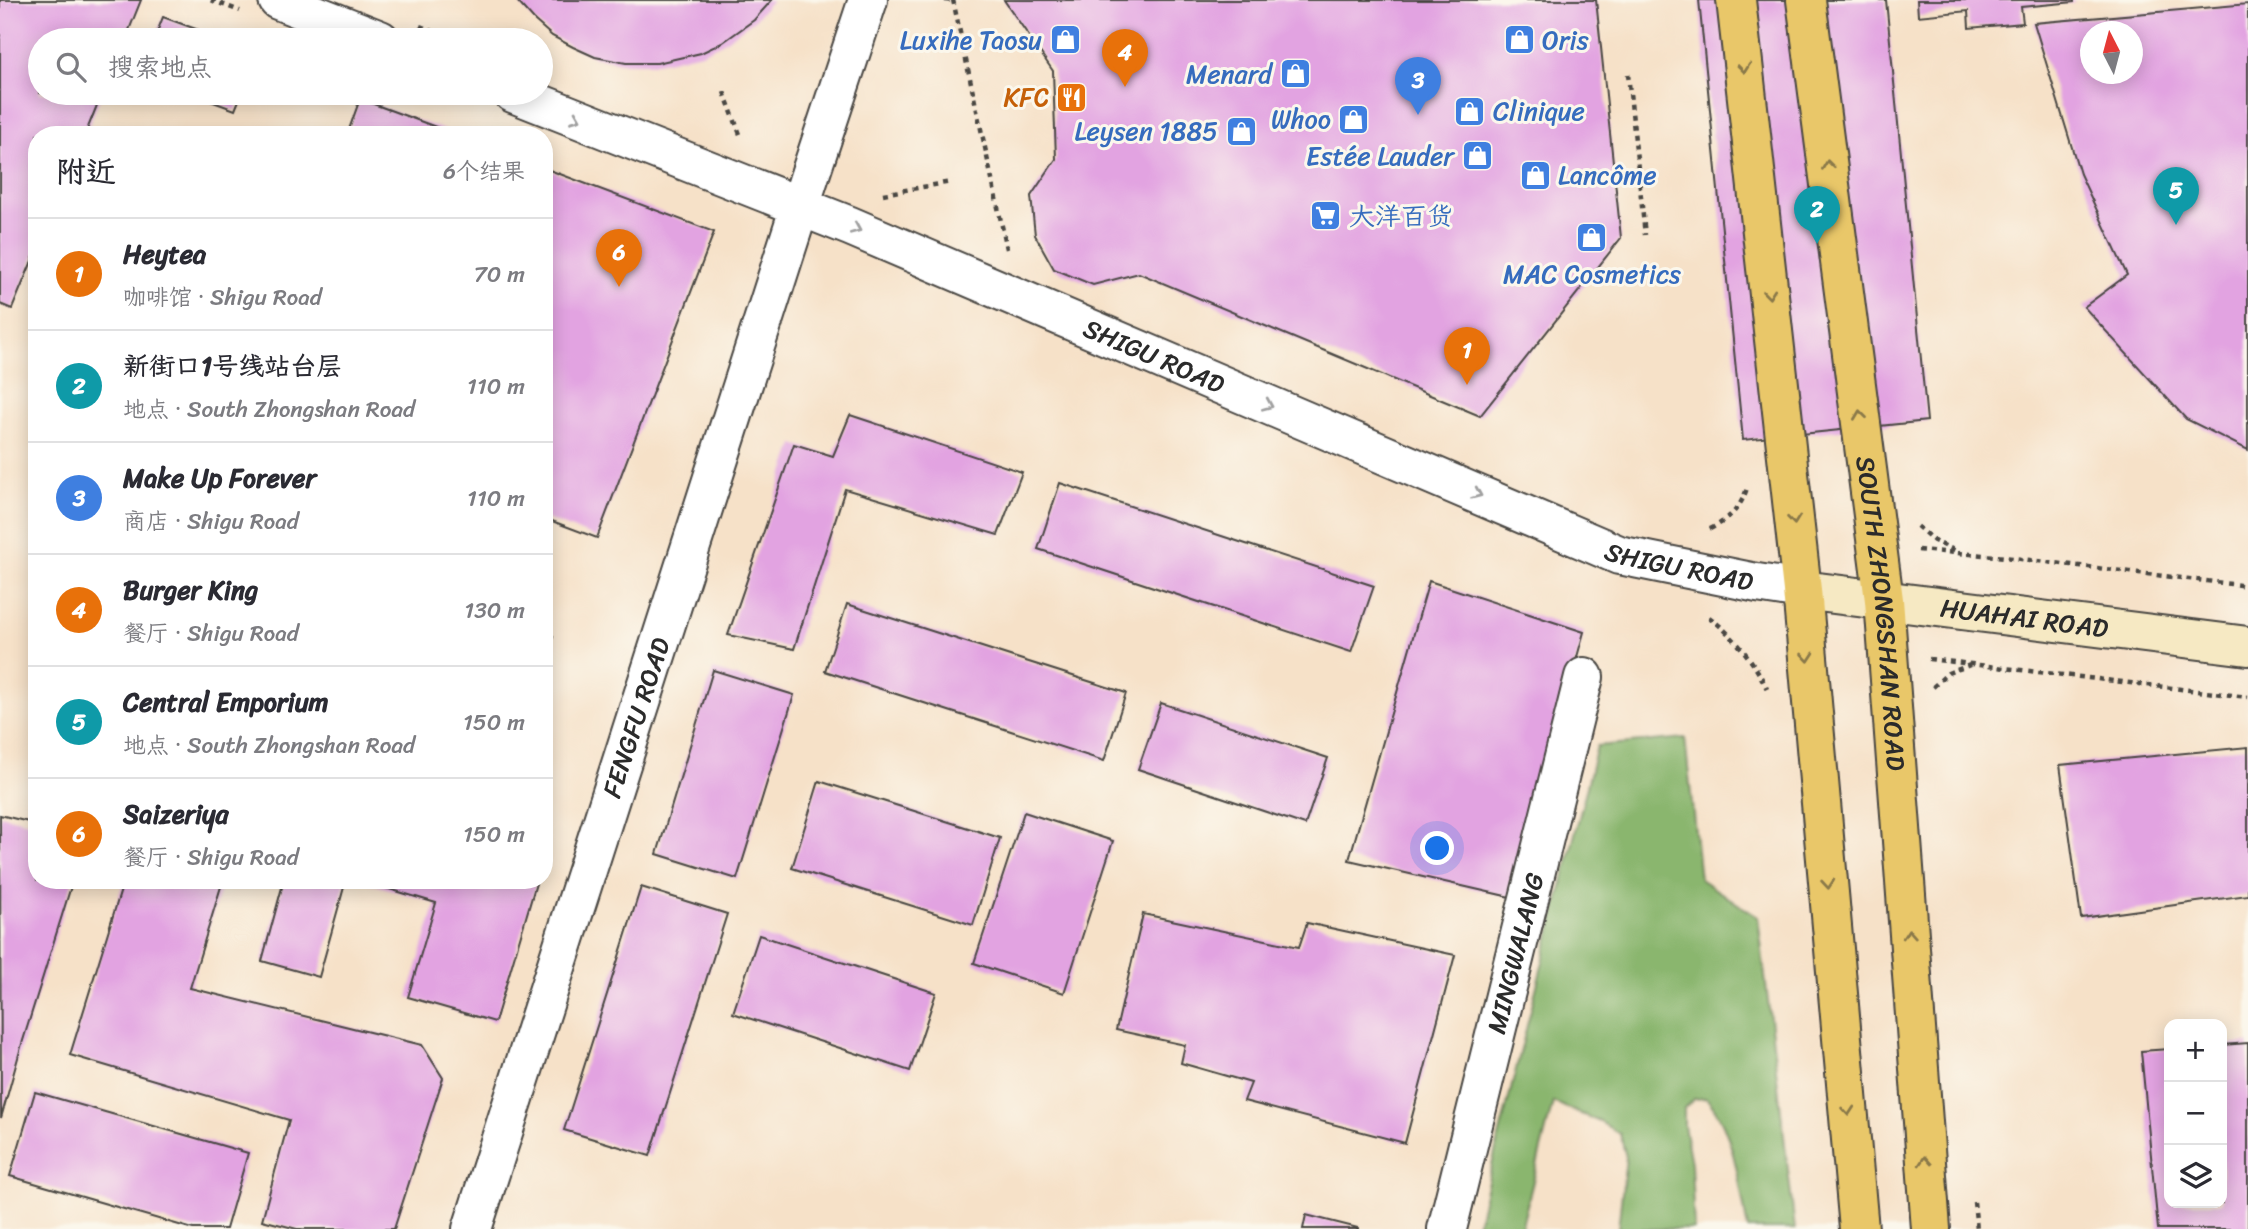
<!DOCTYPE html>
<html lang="zh">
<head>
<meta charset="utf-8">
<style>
	:root { --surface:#fff; --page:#f7f7f7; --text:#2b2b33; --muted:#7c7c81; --line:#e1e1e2; --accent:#db2777 }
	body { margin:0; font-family:Sriracha,"LXGW WenKai TC",sans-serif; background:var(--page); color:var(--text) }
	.controls { position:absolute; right:21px; bottom:21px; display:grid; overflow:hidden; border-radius:14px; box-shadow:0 4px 18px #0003 }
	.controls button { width:63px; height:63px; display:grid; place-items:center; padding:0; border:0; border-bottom:2px solid var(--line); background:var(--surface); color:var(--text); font:35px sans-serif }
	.compass { position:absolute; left:2080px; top:21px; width:63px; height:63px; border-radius:50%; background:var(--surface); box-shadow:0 4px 18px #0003; rotate:354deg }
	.you { position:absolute; left:1438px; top:849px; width:24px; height:24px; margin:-18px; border:5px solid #fff; border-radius:50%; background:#1a73e8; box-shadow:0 0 0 10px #1a73e833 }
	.badge { display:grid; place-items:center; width:46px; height:46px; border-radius:50%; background:var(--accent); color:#fff; font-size:23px; font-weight:700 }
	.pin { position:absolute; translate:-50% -58px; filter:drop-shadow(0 2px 4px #0008) }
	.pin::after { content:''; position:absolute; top:37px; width:24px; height:21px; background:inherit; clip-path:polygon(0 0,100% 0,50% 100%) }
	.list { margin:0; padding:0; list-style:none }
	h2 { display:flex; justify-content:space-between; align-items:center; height:91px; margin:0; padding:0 28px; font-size:30px }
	h2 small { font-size:23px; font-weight:400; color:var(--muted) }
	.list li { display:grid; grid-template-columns:46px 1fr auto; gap:21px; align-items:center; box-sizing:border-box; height:112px; padding:0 28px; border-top:2px solid var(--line) }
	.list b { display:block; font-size:26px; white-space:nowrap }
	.list p { margin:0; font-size:23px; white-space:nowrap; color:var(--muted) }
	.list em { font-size:23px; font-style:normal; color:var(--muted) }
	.icon { flex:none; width:38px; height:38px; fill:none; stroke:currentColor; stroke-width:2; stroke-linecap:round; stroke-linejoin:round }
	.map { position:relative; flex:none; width:2248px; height:1229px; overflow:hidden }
	.search { position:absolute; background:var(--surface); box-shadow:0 4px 18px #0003; left:28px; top:28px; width:525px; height:77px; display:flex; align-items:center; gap:18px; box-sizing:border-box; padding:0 24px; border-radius:38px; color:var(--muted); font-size:26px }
	.panel { position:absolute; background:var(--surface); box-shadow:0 4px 18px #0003; left:28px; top:126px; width:525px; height:763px; border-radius:28px }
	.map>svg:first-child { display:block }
	.forest { fill:#8ab66e; stroke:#5a704c; stroke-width:2 }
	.building { fill:#e2a3e1; fill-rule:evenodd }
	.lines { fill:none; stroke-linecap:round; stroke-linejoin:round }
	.minor-casing { stroke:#494643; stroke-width:42 }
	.tertiary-casing { stroke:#494643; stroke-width:42 }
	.secondary-casing { stroke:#494643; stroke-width:42 }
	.primary-casing { stroke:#494643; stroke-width:42 }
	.path { stroke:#494643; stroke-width:4.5; stroke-dasharray:5 5; stroke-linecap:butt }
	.minor { stroke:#fff; stroke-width:38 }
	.tertiary { stroke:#fff; stroke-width:38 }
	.secondary { stroke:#f6e9c3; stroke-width:38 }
	.primary { stroke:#e9c769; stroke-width:38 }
	.oneway { stroke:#8a794a }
	.oneway2 { stroke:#a0a0a0 }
	.labels { text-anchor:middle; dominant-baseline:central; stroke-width:6; stroke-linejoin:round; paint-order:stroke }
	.shop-label { font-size:26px; fill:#366cbe; stroke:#fbf7ec; text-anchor:end }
	.food-label { font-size:26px; fill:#c56008; stroke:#fbf7ec; text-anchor:end }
	.street-label { font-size:26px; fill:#2b2b2b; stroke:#fbf7ec }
</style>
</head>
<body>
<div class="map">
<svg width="2248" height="1229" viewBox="0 0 2248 1229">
	<rect width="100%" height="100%" fill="#fbf7ec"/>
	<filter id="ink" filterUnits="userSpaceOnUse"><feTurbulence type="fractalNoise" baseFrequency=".0143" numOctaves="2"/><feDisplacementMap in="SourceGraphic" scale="14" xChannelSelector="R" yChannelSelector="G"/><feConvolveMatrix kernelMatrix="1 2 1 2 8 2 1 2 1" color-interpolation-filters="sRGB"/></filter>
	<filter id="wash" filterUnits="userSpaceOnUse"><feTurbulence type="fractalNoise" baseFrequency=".00686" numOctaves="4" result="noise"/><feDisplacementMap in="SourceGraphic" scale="28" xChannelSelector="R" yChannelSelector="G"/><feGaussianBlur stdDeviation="1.57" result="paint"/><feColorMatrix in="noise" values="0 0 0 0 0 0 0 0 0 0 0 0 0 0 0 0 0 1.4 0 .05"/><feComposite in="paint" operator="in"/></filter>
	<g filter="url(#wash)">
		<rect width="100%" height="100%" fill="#f6e1c8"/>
		<path class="forest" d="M1685,738l15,141 58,38 37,312h-47c-8,-39 -14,-102 -42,-131l-12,1 -10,9v18l7,37 3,66h-76l8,-72 -6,-23 -20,-12 -47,-20 -32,127h-45l121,-483z"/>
		<g id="blocks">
			<g class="building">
				<polygon points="0,0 141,0 125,40 40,40 40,93 102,93 85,135 37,135 37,249 12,309 0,304"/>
				<polygon points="516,0 772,0 754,20 722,43 701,53 657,63 626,63 595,57 573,47 552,36 534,20"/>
				<polygon points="1004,0 1596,0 1621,238 1480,416 1139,273 1093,285 1054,269 1035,235 1031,196 1056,159 1053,71"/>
				<polygon points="1699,0 1886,0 1927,421 1743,440"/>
				<polygon points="1917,0 2074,0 2074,2 2021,7 2023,23 1969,28 1968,11 1918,16"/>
				<path d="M2248,4v446l-62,-31 -102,-112 43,-32 -47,-101 -46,-151zM2090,32h42v42h-42z"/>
				<polygon points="163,17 226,40 154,40"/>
				<polygon points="189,93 242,93 235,110"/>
				<polygon points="360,99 455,134 455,135 347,135"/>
				<polygon points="544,168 714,232 597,538 544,518"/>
				<polygon points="850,415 1022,472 998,535 845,489 794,649 728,635 794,444 833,456"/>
				<polygon points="1060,483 1374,586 1351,652 1038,549"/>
				<polygon points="1429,581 1584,632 1510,897 1349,860"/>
				<polygon points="847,604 1126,693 1104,761 825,671"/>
				<polygon points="544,634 553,636 545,671 544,671"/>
				<polygon points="713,670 794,695 737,879 657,854"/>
				<polygon points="1161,703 1328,758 1305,825 1138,769"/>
				<polygon points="2248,747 2248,895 2081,918 2060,765"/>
				<polygon points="819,781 1000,838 973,925 792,868"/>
				<polygon points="1024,812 1113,841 1064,993 974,963"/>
				<polygon points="0,815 37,824 37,880 73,880 21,1047 1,1118"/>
				<polygon points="124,880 223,880 190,988 422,1045 443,1078 394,1229 297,1229 262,1220 289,1120 70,1055"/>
				<polygon points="284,880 346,880 319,977 262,961"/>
				<polygon points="359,880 537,880 495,1022 408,997 436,903"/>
				<polygon points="641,887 727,914 650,1156 564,1130"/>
				<polygon points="1143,914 1299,947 1307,923 1455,955 1405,1143 1244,1101 1251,1083 1181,1063 1185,1045 1116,1030"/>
				<polygon points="759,935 936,993 910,1071 733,1013"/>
				<polygon points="2248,1043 2248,1229 2158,1229 2141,1051 2169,1049 2169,1203 2222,1203 2222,1045"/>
				<polygon points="35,1092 248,1153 226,1229 193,1229 10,1176"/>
				<polygon points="1306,1215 1358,1228 1358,1229 1303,1229"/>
			</g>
		</g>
	</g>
	<g filter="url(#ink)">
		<use href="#blocks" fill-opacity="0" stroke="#494643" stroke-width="2"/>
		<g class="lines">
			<defs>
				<g id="minor">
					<path id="s1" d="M472,1229l337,-1051 59,-178"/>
					<path id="s2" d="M1447,1229l137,-552"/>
				</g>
				<g id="tertiary">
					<polyline points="278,0 380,40"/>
					<path id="s3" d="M513,93l337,133 769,329 138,28 45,7"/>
				</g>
				<g id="secondary">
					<path id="s4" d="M1802,590l446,56"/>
				</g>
				<g id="primary">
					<polyline points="1736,0 1802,590 1859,1229"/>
					<path id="s5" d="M1806,0l78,600 47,629"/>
				</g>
			</defs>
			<use href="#minor" class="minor-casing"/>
			<use href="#tertiary" class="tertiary-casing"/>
			<use href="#secondary" class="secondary-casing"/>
			<use href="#primary" class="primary-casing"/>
			<g class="path">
				<polyline points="211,0 240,11"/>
				<polyline points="945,0 953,1"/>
				<polyline points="953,0 1007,249"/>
				<polyline points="420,26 455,40"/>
				<polyline points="1628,74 1645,235"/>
				<polyline points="724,92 741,137"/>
				<polyline points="448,93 473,103"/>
				<polyline points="883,194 951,182"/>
				<polyline points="1917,526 1934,541 1956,551"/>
				<path d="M1710,529c18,-9 31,-21 37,-41"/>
				<polyline points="1918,550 1996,556 2248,586"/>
				<path d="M1709,617c24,18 46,45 58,72"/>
				<polyline points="1929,659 2248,697"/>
				<polyline points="1933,687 1948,673 1970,665"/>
				<polyline points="1974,1202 1977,1229"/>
			</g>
			<use href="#minor" class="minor"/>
			<use href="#tertiary" class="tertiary"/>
			<use href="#secondary" class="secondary"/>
			<use href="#primary" class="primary"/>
		</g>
		<defs><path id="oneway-chevron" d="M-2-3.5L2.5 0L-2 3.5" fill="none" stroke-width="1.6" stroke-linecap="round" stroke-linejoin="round" transform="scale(1.75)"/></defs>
		<g class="oneway">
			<use href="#oneway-chevron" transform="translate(1744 68) rotate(84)"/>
			<use href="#oneway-chevron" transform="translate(1828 165) rotate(-97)"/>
			<use href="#oneway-chevron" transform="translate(1769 294) rotate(84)"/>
			<use href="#oneway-chevron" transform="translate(1860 415) rotate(-97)"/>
			<use href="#oneway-chevron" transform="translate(1794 520) rotate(84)"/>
			<use href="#oneway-chevron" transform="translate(1808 657) rotate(85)"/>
			<use href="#oneway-chevron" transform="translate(1828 884) rotate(85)"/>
			<use href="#oneway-chevron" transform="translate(1909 934) rotate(-94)"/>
			<use href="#oneway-chevron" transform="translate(1848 1111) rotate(85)"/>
			<use href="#oneway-chevron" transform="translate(1925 1161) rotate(-94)"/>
		</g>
		<g class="oneway2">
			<use href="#oneway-chevron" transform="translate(576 118) rotate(22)"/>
			<use href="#oneway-chevron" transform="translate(856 229) rotate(23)"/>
			<use href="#oneway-chevron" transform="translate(1268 405) rotate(23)"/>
			<use href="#oneway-chevron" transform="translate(1477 494) rotate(23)"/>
		</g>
	</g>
	<defs>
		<symbol id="shop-square" viewBox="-11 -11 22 22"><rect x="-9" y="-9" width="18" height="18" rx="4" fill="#3f7fe0" stroke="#fbf7ec"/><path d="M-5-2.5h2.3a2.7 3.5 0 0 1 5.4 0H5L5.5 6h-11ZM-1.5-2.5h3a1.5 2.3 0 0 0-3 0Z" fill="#fff"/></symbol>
		<symbol id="restaurant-square" viewBox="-11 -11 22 22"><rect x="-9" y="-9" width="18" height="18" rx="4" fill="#e8710a" stroke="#fbf7ec"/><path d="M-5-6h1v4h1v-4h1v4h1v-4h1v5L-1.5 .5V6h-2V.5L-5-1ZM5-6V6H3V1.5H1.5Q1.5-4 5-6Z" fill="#fff"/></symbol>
		<symbol id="supermarket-square" viewBox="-11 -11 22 22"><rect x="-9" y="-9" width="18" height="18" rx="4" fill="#3f7fe0" stroke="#fbf7ec"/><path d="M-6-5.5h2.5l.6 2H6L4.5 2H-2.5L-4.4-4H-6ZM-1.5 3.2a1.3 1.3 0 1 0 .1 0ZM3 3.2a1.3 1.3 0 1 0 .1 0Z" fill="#fff"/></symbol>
	</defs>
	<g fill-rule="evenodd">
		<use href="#shop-square" x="1048" y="22" width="35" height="35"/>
		<use href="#shop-square" x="1502" y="22" width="35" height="35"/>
		<use href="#shop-square" x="1278" y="56" width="35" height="35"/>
		<use href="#restaurant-square" x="1054" y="80" width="35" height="35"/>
		<use href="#shop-square" x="1452" y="94" width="35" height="35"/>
		<use href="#shop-square" x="1336" y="102" width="35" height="35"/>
		<use href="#shop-square" x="1224" y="114" width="35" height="35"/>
		<use href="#shop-square" x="1460" y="138" width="35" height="35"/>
		<use href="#shop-square" x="1518" y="158" width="35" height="35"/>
		<use href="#supermarket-square" x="1308" y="198" width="35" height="35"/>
		<use href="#shop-square" x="1574" y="220" width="35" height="35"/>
	</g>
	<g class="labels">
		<g class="shop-label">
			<text x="1042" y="40">Luxihe Taosu</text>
			<text x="1542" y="40" text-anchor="start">Oris</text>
			<text x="1272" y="74">Menard</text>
			<text x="1493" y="111" text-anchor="start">Clinique</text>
			<text x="1331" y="119">Whoo</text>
			<text x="1218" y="131">Leysen 1885</text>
			<text x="1454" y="156">Estée Lauder</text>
			<text x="1558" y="175" text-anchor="start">Lancôme</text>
			<text x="1349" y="216" text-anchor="start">大洋百货</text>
			<text x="1592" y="274" text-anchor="middle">MAC Cosmetics</text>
		</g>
		<g class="food-label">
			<text x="1049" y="97">KFC</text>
		</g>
		<g class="street-label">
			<text stroke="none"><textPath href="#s3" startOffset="693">SHIGU ROAD</textPath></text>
			<text stroke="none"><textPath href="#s3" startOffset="1260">SHIGU ROAD</textPath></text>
			<text stroke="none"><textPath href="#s5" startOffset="618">SOUTH ZHONGSHAN ROAD</textPath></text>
			<text stroke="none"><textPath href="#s4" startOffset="224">HUAHAI ROAD</textPath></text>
			<text stroke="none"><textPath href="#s1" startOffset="537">FENGFU ROAD</textPath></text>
			<text stroke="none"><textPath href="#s2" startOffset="284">MINGWALANG</textPath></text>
		</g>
	</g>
</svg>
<div class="controls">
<button>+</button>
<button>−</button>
<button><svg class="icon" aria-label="layers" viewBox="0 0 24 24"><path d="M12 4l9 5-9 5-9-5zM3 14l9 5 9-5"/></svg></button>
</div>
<svg class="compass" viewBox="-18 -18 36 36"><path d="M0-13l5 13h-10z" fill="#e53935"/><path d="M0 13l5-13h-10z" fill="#7c7c81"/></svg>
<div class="you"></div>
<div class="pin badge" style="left:1467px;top:385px;background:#e8710a">1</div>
<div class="pin badge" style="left:1817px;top:244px;background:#0f9aa8">2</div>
<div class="pin badge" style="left:1418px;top:115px;background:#3f7fe0">3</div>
<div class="pin badge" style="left:1125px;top:87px;background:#e8710a">4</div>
<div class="pin badge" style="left:2176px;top:225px;background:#0f9aa8">5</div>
<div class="pin badge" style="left:619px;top:287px;background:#e8710a">6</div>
<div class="search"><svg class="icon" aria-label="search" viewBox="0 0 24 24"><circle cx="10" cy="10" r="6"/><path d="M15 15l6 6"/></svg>搜索地点</div>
<section class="panel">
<h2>附近<small>6个结果</small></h2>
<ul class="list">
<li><span class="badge" style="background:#e8710a">1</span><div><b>Heytea</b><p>咖啡馆 · Shigu Road</p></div><em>70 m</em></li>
<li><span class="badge" style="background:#0f9aa8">2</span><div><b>新街口1号线站台层</b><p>地点 · South Zhongshan Road</p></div><em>110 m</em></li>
<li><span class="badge" style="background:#3f7fe0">3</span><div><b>Make Up Forever</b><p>商店 · Shigu Road</p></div><em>110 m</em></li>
<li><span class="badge" style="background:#e8710a">4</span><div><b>Burger King</b><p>餐厅 · Shigu Road</p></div><em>130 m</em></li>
<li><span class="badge" style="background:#0f9aa8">5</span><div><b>Central Emporium</b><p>地点 · South Zhongshan Road</p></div><em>150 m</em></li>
<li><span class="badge" style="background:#e8710a">6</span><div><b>Saizeriya</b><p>餐厅 · Shigu Road</p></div><em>150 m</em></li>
</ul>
</section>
</div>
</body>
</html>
